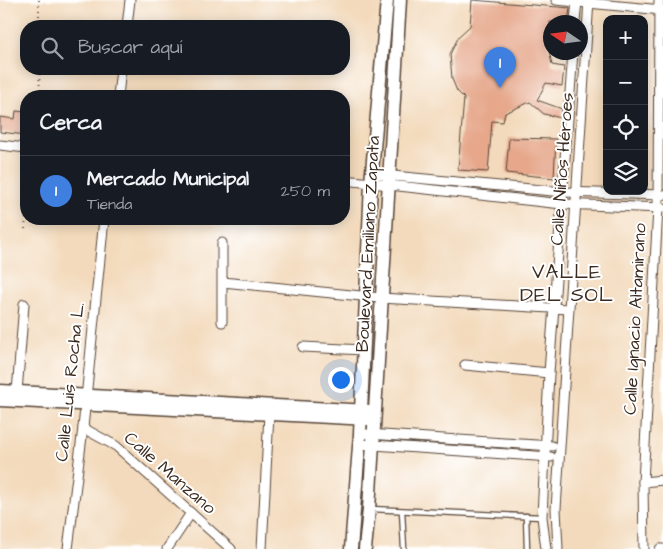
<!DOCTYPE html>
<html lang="es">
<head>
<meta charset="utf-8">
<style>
	:root { --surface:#171b24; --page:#20242c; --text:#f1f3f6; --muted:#9ea1a6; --line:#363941; --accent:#8c9099 }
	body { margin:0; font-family:"Architects Daughter",sans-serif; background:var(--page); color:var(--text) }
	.controls { position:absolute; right:15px; top:15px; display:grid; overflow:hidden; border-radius:10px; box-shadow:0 2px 12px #0003 }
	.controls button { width:45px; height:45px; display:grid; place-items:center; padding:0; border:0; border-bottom:1px solid var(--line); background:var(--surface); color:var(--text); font:25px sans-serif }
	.compass { position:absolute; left:543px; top:15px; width:45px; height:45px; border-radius:50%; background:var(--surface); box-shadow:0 2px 12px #0003; rotate:283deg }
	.you { position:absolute; left:340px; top:379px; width:18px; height:18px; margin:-12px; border:4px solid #fff; border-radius:50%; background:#1a73e8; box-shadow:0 0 0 8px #1a73e833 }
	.badge { display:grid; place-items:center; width:32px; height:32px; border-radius:50%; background:var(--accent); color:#fff; font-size:16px; font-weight:700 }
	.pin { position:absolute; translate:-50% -41px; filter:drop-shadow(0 1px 2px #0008) }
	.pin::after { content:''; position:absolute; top:26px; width:18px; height:15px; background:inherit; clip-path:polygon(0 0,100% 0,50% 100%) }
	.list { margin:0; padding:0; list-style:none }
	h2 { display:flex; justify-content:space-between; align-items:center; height:65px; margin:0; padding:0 20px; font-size:21px }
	h2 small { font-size:16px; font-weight:400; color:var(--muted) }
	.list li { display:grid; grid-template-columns:32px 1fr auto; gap:15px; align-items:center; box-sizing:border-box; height:70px; padding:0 20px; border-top:1px solid var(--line) }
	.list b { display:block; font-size:19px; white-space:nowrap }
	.list p { margin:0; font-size:16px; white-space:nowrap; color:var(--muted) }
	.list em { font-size:16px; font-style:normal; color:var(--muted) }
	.icon { flex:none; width:28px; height:28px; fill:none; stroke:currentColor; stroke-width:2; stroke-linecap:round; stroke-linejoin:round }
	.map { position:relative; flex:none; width:663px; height:549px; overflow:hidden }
	.search { position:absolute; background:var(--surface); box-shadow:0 2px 12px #0003; left:20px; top:20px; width:330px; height:55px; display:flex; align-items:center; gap:12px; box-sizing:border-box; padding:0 18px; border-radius:20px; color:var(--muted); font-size:19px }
	.panel { position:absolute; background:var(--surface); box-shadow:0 2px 12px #0003; left:20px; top:90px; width:330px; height:135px; border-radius:20px }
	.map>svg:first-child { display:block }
	.building { fill:#e6a78b }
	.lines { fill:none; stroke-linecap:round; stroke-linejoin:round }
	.lane-casing { stroke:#574436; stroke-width:7 }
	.street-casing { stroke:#574436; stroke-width:11 }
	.secondary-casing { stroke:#574436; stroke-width:15 }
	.path { stroke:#574436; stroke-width:2; stroke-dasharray:1 4; stroke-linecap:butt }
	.lane { stroke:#fff; stroke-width:4.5 }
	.street { stroke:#fff; stroke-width:9 }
	.secondary { stroke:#fff; stroke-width:12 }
	.labels { text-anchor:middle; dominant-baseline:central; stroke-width:4; stroke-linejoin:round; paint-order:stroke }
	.street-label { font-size:18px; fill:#3b2a1e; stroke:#fff }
	.quarter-label { font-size:20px; letter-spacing:1px; fill:#3b2a1e; stroke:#fff }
</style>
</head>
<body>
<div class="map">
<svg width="663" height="549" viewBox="0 0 663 549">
	<rect width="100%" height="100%" fill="#fff"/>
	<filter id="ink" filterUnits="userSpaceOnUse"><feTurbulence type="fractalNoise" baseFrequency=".02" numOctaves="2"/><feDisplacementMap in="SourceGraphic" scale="10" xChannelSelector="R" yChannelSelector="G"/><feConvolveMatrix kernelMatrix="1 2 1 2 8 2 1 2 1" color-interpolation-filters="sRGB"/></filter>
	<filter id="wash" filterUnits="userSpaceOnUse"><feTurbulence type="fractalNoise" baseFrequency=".0096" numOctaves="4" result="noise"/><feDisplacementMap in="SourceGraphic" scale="20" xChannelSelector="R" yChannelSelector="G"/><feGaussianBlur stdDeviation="1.12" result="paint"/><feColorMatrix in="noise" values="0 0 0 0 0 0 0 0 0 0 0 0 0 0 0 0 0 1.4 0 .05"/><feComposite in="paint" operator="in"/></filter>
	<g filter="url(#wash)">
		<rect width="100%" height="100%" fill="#f3dabc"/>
		<g id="blocks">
			<g class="building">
				<polygon points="472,0 570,8 568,22 550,22 550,39 547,41 552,65 564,67 562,86 546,83 537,100 562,109 561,118 544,114 530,102 505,113 503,122 492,121 488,172 458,170 464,98 457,91 452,79 450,54 459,36 470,26"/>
				<polygon points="16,111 26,112 26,135 0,132 0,117 15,119"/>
				<polygon points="509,138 556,139 554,178 506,173"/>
			</g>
		</g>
	</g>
	<g filter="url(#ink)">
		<use href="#blocks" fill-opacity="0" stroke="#574436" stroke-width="1"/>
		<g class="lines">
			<defs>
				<g id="lane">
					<polyline points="371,509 542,517"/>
					<polyline points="402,511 404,549"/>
					<polyline points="526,516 527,549"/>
				</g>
				<g id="street">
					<polyline points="556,0 662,10"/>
					<polyline points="575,22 577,0"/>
					<polyline points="127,26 130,0"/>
					<polyline points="118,96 121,69"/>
					<polyline points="0,145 26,148"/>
					<polyline points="372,174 563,192 663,195"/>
					<polyline points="344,180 562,204 662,208"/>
					<polyline points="223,282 381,298 568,309"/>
					<polyline points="222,322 222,243"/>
					<polyline points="303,347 364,350"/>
					<polyline points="465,365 549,373"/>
					<polyline points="17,392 24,304"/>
					<polyline points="83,428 116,446 231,549"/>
					<polyline points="368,434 552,446"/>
					<polyline points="359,444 551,457"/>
					<polyline points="643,482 663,480"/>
					<polyline points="68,549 83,428 104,219"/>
					<polyline points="167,549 191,513"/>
					<polyline points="262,549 269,414"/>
					<polyline points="546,549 542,517 549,373 573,52"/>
					<polyline points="558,549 556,509 589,0"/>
					<polyline points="644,549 643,482 658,208 659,0"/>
					<polyline points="660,549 663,549"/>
				</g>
				<g id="secondary">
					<polyline points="0,391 369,411"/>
					<polyline points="0,400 369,419"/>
					<polyline points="351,549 360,434 371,183 387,0"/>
					<polyline points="365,549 369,509 400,0"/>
				</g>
			</defs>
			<use href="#lane" class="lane-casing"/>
			<use href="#street" class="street-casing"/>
			<use href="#secondary" class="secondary-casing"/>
			<g class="path">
				<polyline points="39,0 39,26"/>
				<polyline points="39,69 40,96"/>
				<polyline points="25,229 26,214"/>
			</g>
			<use href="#lane" class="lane"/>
			<use href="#street" class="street"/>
			<use href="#secondary" class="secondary"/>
		</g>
	</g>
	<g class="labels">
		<g class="street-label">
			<text transform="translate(562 169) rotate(-86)">Calle Niños Héroes</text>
			<text transform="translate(368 244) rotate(-87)">Boulevard Emiliano Zapata</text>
			<text transform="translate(635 319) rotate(-87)">Calle Ignacio Altamirano</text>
			<text transform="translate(70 382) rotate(-84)">Calle Luis Rocha L.</text>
			<text transform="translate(170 473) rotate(41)">Calle Manzano</text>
		</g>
		<g class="quarter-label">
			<text x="567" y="272">VALLE<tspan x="567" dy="23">DEL SOL</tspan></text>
		</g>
	</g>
</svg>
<div class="controls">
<button>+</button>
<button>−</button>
<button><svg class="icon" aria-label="locate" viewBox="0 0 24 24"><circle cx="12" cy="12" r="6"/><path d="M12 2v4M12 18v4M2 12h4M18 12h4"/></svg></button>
<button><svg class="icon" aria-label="layers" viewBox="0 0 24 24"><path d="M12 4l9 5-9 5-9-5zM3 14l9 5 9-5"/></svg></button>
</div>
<svg class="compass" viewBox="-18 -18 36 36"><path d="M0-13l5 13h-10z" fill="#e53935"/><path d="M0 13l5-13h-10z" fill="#9ea1a6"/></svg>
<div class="you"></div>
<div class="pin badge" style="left:500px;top:88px;background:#3f7fe0">1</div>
<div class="search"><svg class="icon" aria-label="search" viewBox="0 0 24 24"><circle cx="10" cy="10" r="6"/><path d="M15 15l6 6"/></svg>Buscar aquí</div>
<section class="panel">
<h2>Cerca<small></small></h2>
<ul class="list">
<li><span class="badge" style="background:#3f7fe0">1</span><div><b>Mercado Municipal</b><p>Tienda</p></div><em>250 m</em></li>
</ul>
</section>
</div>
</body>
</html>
